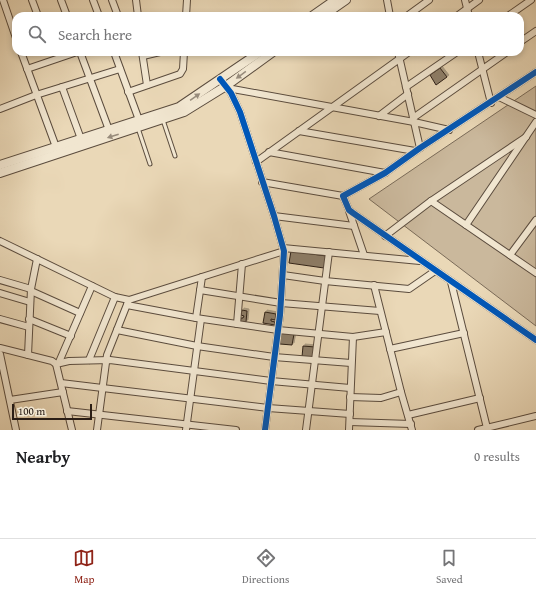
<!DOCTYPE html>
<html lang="en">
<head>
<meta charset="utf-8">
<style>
	:root { --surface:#fff; --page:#f2f2f2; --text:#202124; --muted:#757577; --line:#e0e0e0; --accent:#8f2418 }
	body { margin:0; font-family:"Gentium Book Plus",serif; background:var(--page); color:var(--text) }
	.scale { position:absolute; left:12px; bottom:10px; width:80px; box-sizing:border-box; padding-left:4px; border:2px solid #2b1e16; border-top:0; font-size:11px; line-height:14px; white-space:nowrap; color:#2b1e16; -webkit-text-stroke:3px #f1e6d0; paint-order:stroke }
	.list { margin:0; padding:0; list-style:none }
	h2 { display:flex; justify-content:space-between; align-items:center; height:52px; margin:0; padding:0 16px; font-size:17px }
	h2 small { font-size:13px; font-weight:400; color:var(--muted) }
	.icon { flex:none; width:22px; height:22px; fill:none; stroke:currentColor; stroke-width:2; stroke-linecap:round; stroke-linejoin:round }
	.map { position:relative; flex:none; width:536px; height:430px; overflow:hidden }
	.search { position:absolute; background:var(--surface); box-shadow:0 2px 6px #0003; left:12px; right:12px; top:12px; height:44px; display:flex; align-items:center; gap:10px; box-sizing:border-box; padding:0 14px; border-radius:12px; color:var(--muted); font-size:15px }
	.sheet { height:108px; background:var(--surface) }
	nav { display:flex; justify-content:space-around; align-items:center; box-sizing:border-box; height:56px; border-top:1px solid var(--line); background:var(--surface); font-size:11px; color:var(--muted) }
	nav a { display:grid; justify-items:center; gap:2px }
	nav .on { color:var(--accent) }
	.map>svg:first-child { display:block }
	.green { fill:#cab89c; stroke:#7a6b59 }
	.building { fill:#8e7f6a; stroke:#2b1e16; filter:url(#shadow) }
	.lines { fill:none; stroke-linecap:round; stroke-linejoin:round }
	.service-casing { stroke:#5b4c3e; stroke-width:5 }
	.minor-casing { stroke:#5b4c3e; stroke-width:8 }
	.tertiary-casing { stroke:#5b4c3e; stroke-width:10 }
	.service { stroke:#f1e6d0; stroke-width:3 }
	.minor { stroke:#f1e6d0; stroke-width:6 }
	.tertiary { stroke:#f1e6d0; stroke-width:8 }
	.cycleway-casing { stroke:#f1e6d0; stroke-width:8 }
	.cycleway { stroke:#0057b8; stroke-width:6 }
	.oneway { fill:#988c7c }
</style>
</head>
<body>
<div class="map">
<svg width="536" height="430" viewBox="0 0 536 430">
	<defs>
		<filter id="shadow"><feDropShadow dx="2" dy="-2" stdDeviation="0" flood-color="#0004"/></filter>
	</defs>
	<rect width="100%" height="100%" fill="#ead8b7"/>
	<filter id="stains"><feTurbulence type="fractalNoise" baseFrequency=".005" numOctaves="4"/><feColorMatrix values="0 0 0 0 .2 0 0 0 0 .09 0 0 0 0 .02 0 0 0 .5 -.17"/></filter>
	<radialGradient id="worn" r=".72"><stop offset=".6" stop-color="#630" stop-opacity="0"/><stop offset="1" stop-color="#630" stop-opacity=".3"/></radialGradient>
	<polygon class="green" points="536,86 536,326 369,199"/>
	<g class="building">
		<polygon points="440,68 447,77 436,85 430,75"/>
		<polygon points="291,251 326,256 324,268 289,263"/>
		<polygon points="242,310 247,311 246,322 240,322 241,318 243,318 244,316 241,315"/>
		<polygon points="265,312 276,314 275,320 271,319 271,321 275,322 275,325 263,323"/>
		<polygon points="281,332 294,334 292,345 280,344"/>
		<polygon points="303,346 315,347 314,357 302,357"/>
	</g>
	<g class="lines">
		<defs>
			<g id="service">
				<polyline points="163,120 175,156"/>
				<polyline points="138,128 150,164"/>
			</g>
			<g id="minor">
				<polyline points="3,0 16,38"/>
				<polyline points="32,0 38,16"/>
				<polyline points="61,0 67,16"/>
				<polyline points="93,0 99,16"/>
				<polyline points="112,0 118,16"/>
				<polyline points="136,0 138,16"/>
				<polyline points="387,0 390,16"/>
				<polyline points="465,0 469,16"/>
				<polyline points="186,16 187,0"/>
				<polyline points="407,16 429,0"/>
				<polyline points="457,16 479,0"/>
				<polyline points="508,16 531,0"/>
				<polyline points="520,42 536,31"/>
				<polyline points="21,52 56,147"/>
				<polyline points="80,52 109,130"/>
				<polyline points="114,52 139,120"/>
				<polyline points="142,52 147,85"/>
				<polyline points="398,52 420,148"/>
				<polyline points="478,52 491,103"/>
				<polyline points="143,56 160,52"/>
				<polyline points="27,69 77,52"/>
				<polyline points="536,72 420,148 385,173 343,196 349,210 353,213 536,340"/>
				<polyline points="220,79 231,93 240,112 274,216 284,251 280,315 265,430"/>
				<polyline points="62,87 81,139"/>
				<polyline points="406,87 457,52"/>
				<polyline points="227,88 414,122 449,130"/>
				<polyline points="128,92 180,74 183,69 184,52"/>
				<polyline points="499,97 536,115"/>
				<polyline points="0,109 36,95 120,69"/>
				<polyline points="379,116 408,94"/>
				<polyline points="413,118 507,52"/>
				<polyline points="299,131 415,151"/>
				<polyline points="269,152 385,173"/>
				<polyline points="256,162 409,52"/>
				<polyline points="262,182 343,196"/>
				<polyline points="431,201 536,273"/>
				<polyline points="349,211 364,255"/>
				<polyline points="274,216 354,226"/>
				<polyline points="466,225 536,122"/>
				<polyline points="385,236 431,201 526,137"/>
				<polyline points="0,241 115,297 129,300 284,251"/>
				<polyline points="283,248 420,261"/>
				<polyline points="510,255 536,220"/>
				<polyline points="283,275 325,281 409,289 435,271"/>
				<polyline points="0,280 31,289"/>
				<polyline points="451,282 487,428"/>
				<polyline points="374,285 401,392 412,430"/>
				<polyline points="200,290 281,303 380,311"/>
				<polyline points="31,291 80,313"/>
				<polyline points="0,293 30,302"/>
				<polyline points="127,305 196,318 278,330 353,337 386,332"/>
				<polyline points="196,318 202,277"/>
				<polyline points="0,319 29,327"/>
				<polyline points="29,319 71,336"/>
				<polyline points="237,324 242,264"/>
				<polyline points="117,330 197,346 274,357 351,363"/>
				<polyline points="0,348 52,361 56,364 72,430"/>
				<polyline points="390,349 464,333"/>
				<polyline points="0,354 16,430"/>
				<polyline points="28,355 31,289 37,259"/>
				<polyline points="89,360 115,297"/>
				<polyline points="59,362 92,286"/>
				<polyline points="56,364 69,361 110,360 271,381 350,388"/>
				<polyline points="61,383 268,408 350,414"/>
				<polyline points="350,397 381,398 401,392"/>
				<polyline points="10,400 63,392"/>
				<polyline points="67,411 236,430"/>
				<polyline points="408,415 480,398"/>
				<polyline points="350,422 411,424"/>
				<polyline points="97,430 107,355 128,302"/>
				<polyline points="186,430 201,319"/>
				<polyline points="306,430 329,252"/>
				<polyline points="349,430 353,337"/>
				<polyline points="478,430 536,416"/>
			</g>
			<g id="tertiary">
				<polyline points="312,16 335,0"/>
				<polyline points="323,16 346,0"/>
				<polyline points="0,165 179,107 260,52"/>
				<polyline points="0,173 184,112 226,86 273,52"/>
			</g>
		</defs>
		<use href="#service" class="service-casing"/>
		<use href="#minor" class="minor-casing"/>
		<use href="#tertiary" class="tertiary-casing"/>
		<use href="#service" class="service"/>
		<use href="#minor" class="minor"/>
		<use href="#tertiary" class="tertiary"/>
		<defs>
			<g id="cycleway">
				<polyline points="536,72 420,148 385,173 343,196 349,210 353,213 536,340"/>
				<polyline points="220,79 231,93 240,112 274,216 284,251 280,315 265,430"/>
			</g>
		</defs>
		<use href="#cycleway" class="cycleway-casing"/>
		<use href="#cycleway" class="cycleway"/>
	</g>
	<defs><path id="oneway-solid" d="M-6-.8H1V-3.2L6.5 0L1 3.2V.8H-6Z"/></defs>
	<g class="oneway">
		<use href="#oneway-solid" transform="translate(241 75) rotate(144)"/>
		<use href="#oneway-solid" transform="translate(195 97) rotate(-35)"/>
		<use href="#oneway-solid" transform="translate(113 136) rotate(162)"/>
	</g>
	<rect width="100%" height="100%" filter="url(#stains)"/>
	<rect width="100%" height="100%" fill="url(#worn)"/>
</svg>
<div class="scale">100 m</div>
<div class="search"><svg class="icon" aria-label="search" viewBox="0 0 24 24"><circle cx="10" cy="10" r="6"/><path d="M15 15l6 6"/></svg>Search here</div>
</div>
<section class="sheet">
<h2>Nearby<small>0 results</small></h2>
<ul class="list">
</ul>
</section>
<nav>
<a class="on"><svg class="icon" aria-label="map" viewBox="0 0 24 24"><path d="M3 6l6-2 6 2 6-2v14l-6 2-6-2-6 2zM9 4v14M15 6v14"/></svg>Map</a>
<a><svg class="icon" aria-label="directions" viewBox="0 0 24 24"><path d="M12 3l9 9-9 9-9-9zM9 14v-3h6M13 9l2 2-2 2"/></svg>Directions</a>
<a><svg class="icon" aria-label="saved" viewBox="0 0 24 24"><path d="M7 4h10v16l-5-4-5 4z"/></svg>Saved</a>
</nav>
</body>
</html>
